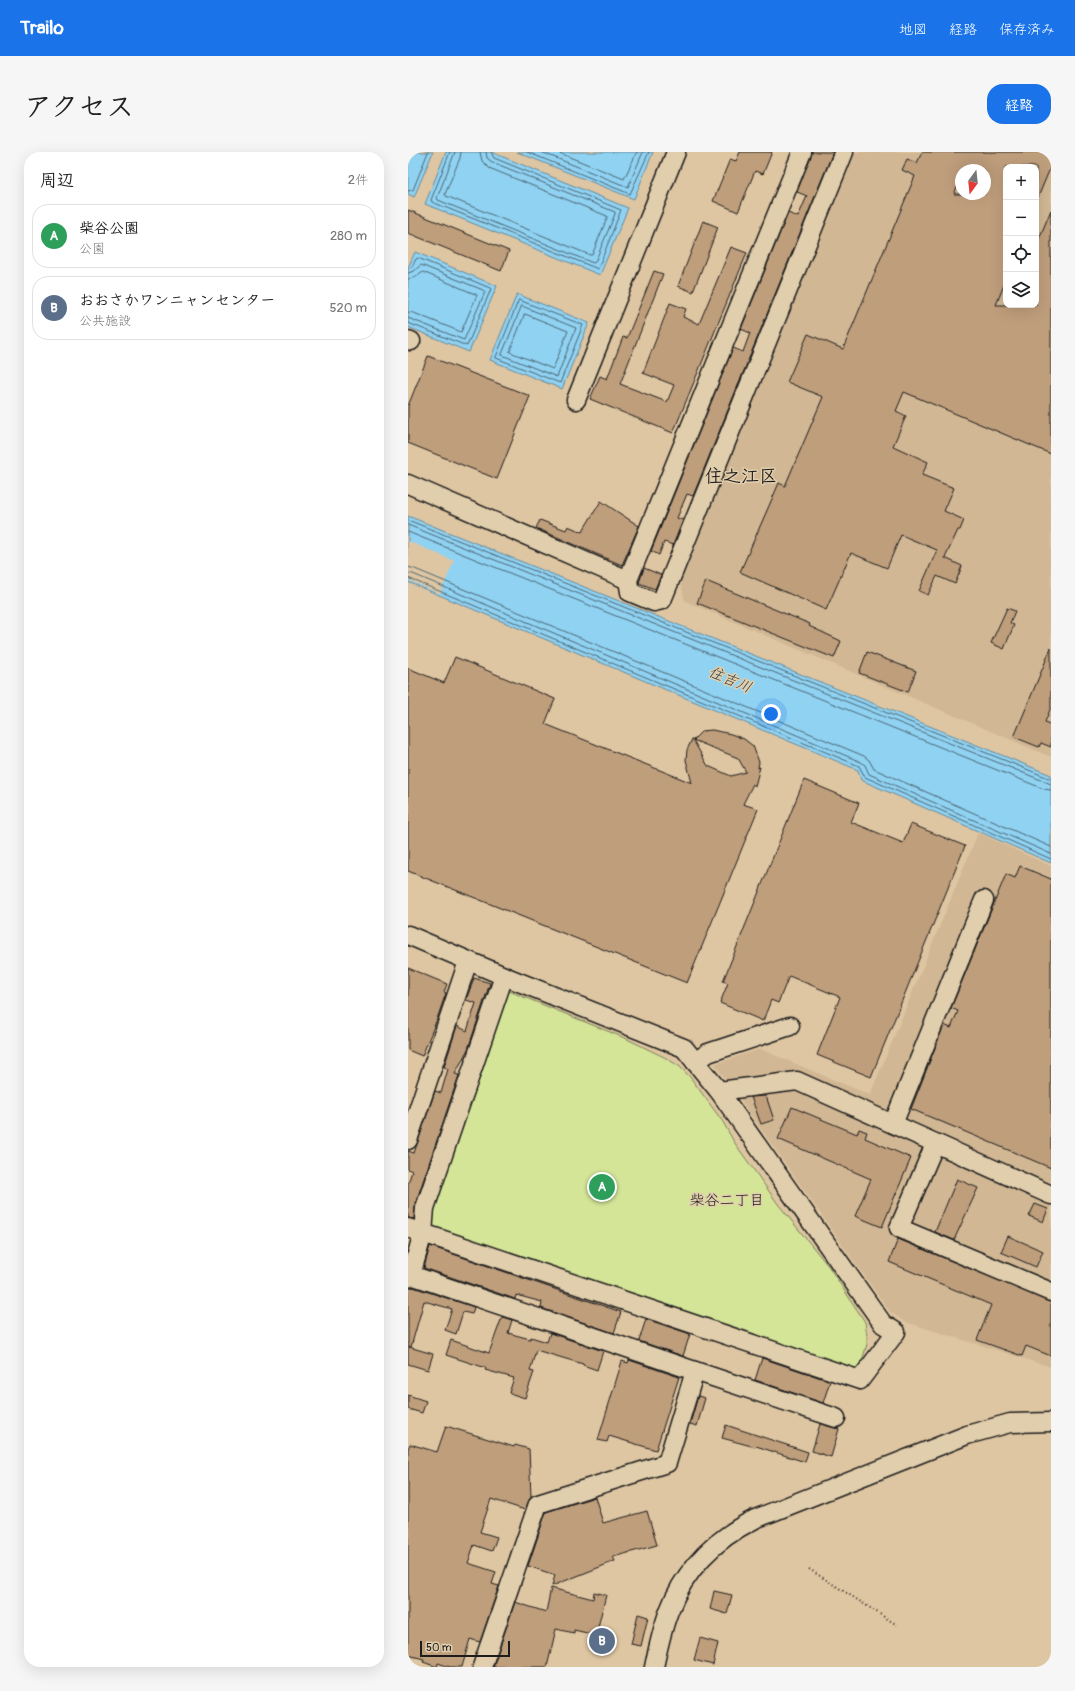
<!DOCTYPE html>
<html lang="ja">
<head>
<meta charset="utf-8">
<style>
	:root { --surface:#fff; --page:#f6f6f6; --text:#222; --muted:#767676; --line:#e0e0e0; --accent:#1a73e8 }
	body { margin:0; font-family:Pangolin,"Klee One",sans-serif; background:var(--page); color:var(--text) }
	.controls { position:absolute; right:12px; top:12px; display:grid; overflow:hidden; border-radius:8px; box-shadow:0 4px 16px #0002 }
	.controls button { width:36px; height:36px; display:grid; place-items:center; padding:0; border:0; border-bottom:1px solid var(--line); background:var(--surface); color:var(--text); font:20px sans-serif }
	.compass { position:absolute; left:547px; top:12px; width:36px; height:36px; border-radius:50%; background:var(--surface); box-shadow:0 4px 16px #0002; rotate:195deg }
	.scale { position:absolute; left:12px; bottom:10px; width:90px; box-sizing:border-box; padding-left:4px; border:2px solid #1c1c1c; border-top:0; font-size:11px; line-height:14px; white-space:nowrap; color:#1c1c1c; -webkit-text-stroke:3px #e1ceac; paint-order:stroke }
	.you { position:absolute; left:363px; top:562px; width:14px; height:14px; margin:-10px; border:3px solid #fff; border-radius:50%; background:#1a73e8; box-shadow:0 0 0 6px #1a73e833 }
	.badge { display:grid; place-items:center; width:26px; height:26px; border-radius:50%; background:var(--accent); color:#fff; font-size:13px; font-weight:700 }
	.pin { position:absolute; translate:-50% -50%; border:2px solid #fff; box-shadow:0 1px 4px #0006 }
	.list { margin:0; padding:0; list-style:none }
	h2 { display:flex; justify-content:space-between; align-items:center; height:52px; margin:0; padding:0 16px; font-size:17px }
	h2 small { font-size:13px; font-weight:400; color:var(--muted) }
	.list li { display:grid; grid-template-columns:26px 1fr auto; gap:12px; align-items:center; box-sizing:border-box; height:64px; margin:0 8px 8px; padding:0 8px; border:1px solid var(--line); border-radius:16px }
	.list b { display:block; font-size:15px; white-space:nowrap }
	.list p { margin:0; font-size:13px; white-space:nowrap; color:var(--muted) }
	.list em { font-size:13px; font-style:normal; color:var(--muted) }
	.icon { flex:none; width:22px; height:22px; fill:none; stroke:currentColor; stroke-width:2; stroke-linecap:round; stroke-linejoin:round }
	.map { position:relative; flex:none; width:643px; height:1515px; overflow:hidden; border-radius:16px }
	header { display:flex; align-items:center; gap:24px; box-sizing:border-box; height:56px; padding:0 20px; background:var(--accent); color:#fff }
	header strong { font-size:19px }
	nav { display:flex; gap:22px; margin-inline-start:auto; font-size:14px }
	.intro { display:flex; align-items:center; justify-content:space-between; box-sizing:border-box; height:96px; padding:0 24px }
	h1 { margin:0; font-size:28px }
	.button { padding:10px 18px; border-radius:16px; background:var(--accent); color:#fff; font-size:14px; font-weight:700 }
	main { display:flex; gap:24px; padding:0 24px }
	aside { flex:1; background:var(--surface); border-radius:16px; box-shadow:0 4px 16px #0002 }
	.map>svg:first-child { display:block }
	.built { fill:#d1b794; fill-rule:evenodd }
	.green { fill:#d4e598; stroke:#78805a }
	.water { fill:#90d2f2; stroke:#62899c }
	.pier { fill:#dfc6a2 }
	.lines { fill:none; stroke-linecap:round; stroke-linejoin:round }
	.shore { stroke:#4a6572; stroke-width:1 }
	.building { fill:#bf9e7b; stroke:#1c1c1c; fill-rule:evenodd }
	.minor-casing { stroke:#1c1c1c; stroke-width:21 }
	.path { stroke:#1c1c1c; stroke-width:2; stroke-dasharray:1 3; stroke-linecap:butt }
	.minor { stroke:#e1ceac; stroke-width:18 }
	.labels { text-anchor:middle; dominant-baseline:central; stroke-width:3; stroke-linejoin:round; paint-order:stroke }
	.water-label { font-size:15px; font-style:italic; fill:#334047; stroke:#e1ceac }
	.neighbourhood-label { font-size:15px; fill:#1c1c1c; stroke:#e1ceac }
	.district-label { font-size:18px; font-weight:bold; fill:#1c1c1c; stroke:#e1ceac }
</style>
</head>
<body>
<header>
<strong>Trailo</strong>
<nav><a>地図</a><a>経路</a><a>保存済み</a></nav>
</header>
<div class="intro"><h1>アクセス</h1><a class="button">経路</a></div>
<main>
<aside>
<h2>周辺<small>2件</small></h2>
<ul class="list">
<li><span class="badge" style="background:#2e9e5b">A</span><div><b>柴谷公園</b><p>公園</p></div><em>280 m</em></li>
<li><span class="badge" style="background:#5c6f8a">B</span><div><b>おおさかワンニャンセンター</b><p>公共施設</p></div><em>520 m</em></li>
</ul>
</aside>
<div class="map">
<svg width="643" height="1515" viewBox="0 0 643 1515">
	<rect width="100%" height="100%" fill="#dfc6a2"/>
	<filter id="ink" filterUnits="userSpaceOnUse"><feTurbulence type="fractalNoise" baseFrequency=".025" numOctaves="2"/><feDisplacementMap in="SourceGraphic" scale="8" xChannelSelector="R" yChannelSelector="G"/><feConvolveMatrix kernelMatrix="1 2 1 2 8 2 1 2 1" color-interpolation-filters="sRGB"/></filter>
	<g filter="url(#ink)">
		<g class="built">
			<path d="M443,0h200v605l-366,-156 -6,-24zM598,15h30v138h-30zM553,18h24v24h-24z"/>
			<polygon points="570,681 643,714 643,1215 497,1170 481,1159 307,912 352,897 462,943"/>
		</g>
		<polygon class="green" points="101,839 219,887 256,905 271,914 282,925 315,970 326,990 370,1052 421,1115 457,1170 459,1184 459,1192 450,1222 30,1082 21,1065 95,848"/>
		<g class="water">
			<polygon points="0,0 25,0 6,45 0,42"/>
			<polygon points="38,0 83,0 220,56 192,123 17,52"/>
			<polygon points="109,0 245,0 226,47"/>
			<polygon points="7,100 89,134 61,200 0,175 0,116"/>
			<polygon points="109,142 181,171 154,237 82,208"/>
			<polygon points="0,364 643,623 643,711 453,628 450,618 0,430"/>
		</g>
		<polygon class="pier" points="0,389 46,409 32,442 0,428"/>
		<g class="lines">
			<g class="shore">
				<polyline points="42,0 23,48 24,50 190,117 213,58 86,6 83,0"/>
				<polyline points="47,0 29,46 30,48 185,111 187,110 207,62 207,60 84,10 79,6 78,0"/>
				<polyline points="53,0 52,6 37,42 38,44 182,103 184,103 199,66 199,64 81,16 74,9 72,0"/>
				<polyline points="119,0 222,42 241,0"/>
				<polyline points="133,0 220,35 235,0"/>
				<polyline points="149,0 216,27 229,0"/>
				<polyline points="0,39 5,38 20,0"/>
				<polyline points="0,116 4,115 8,107 10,106 82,136 83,137 59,194 0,171"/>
				<polyline points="0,121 6,119 13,113 75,138 77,140 56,188 0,166"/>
				<polyline points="0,127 8,125 15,120 67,142 69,143 53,180 6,161 0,160"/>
				<polygon points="111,148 175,173 152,231 88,206"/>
				<polygon points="114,154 168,176 149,225 94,203"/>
				<polygon points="117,162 160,179 145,217 102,200"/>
				<polyline points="0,368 643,627"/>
				<polyline points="0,373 643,632"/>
				<polyline points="0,380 636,637 643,638"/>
				<polyline points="0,415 7,417 456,604 461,608 466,617 643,695"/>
				<polyline points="0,421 5,422 453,610 457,613 461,622 643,702"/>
				<polyline points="0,426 451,614 457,625 643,707"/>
			</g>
		</g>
		<g class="building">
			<polygon points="332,0 364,0 355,22 347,19 330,60 305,49 322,7 328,9"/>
			<polygon points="404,0 425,0 285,344 279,342 269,366 275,368 265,393 256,390 251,403 243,399 325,196 335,200 342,181 333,177 380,61 390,65 399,44 389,40"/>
			<path d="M514,0h129v14l-15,36v-35h-30v113l-10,25h40v-59l15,-36v244l-147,-62 -8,19 10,5 -13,30 35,16 -6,13 32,13 -10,23 20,9 -4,10h-2l-13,28 17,8 -7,18 -18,-8 -9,19 -9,-4 18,-41 -36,-15 -14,33 -36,-15 -25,57 -86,-38 39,-89 6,3 38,-89 -36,-15 21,-48 35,15 72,-173 -13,-6 5,-11 10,4zM553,18h24v24h-31l7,-16z"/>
			<polygon points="0,58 101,99 93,119 0,81"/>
			<polygon points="295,69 310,75 285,140 270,134"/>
			<polygon points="323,95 339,101 265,281 182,247 192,224 199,227 215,185 219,186 246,119 255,122 212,232 259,250 266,233 235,221 262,151 278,157 275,165 291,172"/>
			<polygon points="20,204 122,244 89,327 0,291 0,254"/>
			<polygon points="193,349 231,374 214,413 128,376 132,368 158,378 160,374 174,380"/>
			<polygon points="236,416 253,423 247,437 231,431"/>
			<polygon points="298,429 402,472 401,474 433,489 426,506 289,451"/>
			<polygon points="599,456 607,459 602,471 606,473 596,497 583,491"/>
			<polygon points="643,496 643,555 637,570 643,573 643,595 633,591 631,595 606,585"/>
			<polygon points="459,500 508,519 500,540 451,521"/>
			<path d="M47,505l100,42 -10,25 147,59 -6,-23 1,-10 5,-11 1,1 9,-9 10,-1 19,4 13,5 9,7 6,16 -1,6 2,-1 -5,19 -2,-2 -10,20 15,5 -71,174 -279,-112v-203l36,15zM285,588l45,18 8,14 -15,4 -23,-10z"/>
			<polygon points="396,628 451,651 443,670 495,691 503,672 557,694 463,925 409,903 432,845 381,824 370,851 363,848 355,869 312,851 320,831 315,829"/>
			<polygon points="612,714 643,727 643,1016 503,957 536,873 543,876 550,859 543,856 598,722 607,726"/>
			<polygon points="0,816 39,832 36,840 38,841 29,867 14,904 0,898"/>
			<polygon points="66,826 82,831 60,897 47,922 51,923 7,1053 6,1067 0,1066 0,1032 4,1019 0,1017 0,999 6,1001 27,939 33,941 40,917 36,915 49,874 59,879 68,851 58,848"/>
			<polygon points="358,944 366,968 353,972 343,945"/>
			<polygon points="384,955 449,982 451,977 459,980 457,986 503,1006 474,1075 447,1064 463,1027 370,987"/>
			<polygon points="549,1027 570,1036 546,1088 527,1080"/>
			<polygon points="627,1052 640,1057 635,1070 621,1064"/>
			<polygon points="600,1084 635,1099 628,1115 593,1100"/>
			<polygon points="490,1087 643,1150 643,1204 618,1194 614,1204 569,1188 583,1153 481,1110"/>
			<polygon points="22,1094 213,1160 206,1181 133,1156 134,1150 108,1143 107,1147 16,1116"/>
			<polygon points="5,1135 66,1155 64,1162 55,1160 48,1182 37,1178 44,1157 16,1149 3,1195 1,1195 25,1202 20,1218 0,1212 0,1136"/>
			<polygon points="94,1165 104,1168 100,1181 122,1187 123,1185 139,1190 142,1181 195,1199 189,1218 175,1213 175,1212 128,1198 122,1219 126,1220 117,1246 101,1241 106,1226 77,1218 78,1216 38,1203 43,1188 81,1201"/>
			<polygon points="238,1167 282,1182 275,1204 231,1189"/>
			<polygon points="354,1206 422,1229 415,1251 347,1228"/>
			<polygon points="221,1208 271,1225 248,1298 201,1284 199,1290 190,1288 214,1209 220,1211"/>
			<polygon points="0,1243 18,1249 14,1261 0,1257"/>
			<polygon points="290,1244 297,1246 289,1274 282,1272"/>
			<polygon points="412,1272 431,1277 423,1305 404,1299"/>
			<polygon points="318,1273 400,1300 397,1310 348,1294 347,1295 314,1286"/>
			<polygon points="38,1274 106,1295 107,1293 121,1297 123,1344 117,1358 83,1347 72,1380 89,1385 84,1399 66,1393 60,1411 88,1420 84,1432 91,1434 72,1490 62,1487 54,1515 42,1515 30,1511 29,1515 15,1510 16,1507 0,1503 0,1297 2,1292 29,1300"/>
			<polygon points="187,1345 195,1371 239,1359 249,1393 205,1405 207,1409 144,1434 147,1423 120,1414 138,1360"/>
			<polygon points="143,1436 185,1447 186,1440 198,1443 188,1483 166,1478 166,1481 148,1477 139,1515 85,1515 107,1450 138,1460"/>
			<polygon points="306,1439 324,1443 319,1462 302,1457"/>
			<polygon points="230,1462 240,1465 233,1494 223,1492"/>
			<polygon points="292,1486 310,1491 305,1513 286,1508"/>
		</g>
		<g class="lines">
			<defs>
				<g id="minor">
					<polyline points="394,0 220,428 222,440 246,450 254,448 436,0"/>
					<polyline points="0,188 3,189"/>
					<polyline points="168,248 268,0"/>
					<polyline points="0,332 220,428"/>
					<polyline points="0,783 96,824 276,896 311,939 475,1172 488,1180 452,1228 0,1076"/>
					<polyline points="287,910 300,901 382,874"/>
					<polyline points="311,939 389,929 643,1043"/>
					<polyline points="485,972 576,748"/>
					<polyline points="0,988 60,809"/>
					<polyline points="527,992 491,1076 643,1140"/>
					<polyline points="0,1122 287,1219 259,1311 130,1352 74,1515"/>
					<polyline points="0,1126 3,1123 15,1081 17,1056 96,824"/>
					<polyline points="287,1219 428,1266"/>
					<path d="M246,1515c4,-19 8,-38 15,-56 16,-42 46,-72 86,-92l212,-84 43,-12 41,-1"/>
				</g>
			</defs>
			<use href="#minor" class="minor-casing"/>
			<polyline class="path" points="401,1417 489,1473"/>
			<use href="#minor" class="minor"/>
		</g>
	</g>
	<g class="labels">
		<g class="water-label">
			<text transform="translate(322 528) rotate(23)">住吉川</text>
		</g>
		<g class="neighbourhood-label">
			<text x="319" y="1048">柴谷二丁目</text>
		</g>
		<g class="district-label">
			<text x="333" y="324">住之江区</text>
		</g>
	</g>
</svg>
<div class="controls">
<button>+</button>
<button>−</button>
<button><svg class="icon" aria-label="locate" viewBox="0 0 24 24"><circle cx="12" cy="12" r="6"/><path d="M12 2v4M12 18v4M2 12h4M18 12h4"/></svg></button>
<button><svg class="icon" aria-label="layers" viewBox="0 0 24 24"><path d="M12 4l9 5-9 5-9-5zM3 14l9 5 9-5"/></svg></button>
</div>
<svg class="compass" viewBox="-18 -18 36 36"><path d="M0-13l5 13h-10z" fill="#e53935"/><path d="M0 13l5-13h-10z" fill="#767676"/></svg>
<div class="scale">50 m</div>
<div class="you"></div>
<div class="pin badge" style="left:194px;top:1035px;background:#2e9e5b">A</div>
<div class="pin badge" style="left:194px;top:1489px;background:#5c6f8a">B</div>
</div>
</main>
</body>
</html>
